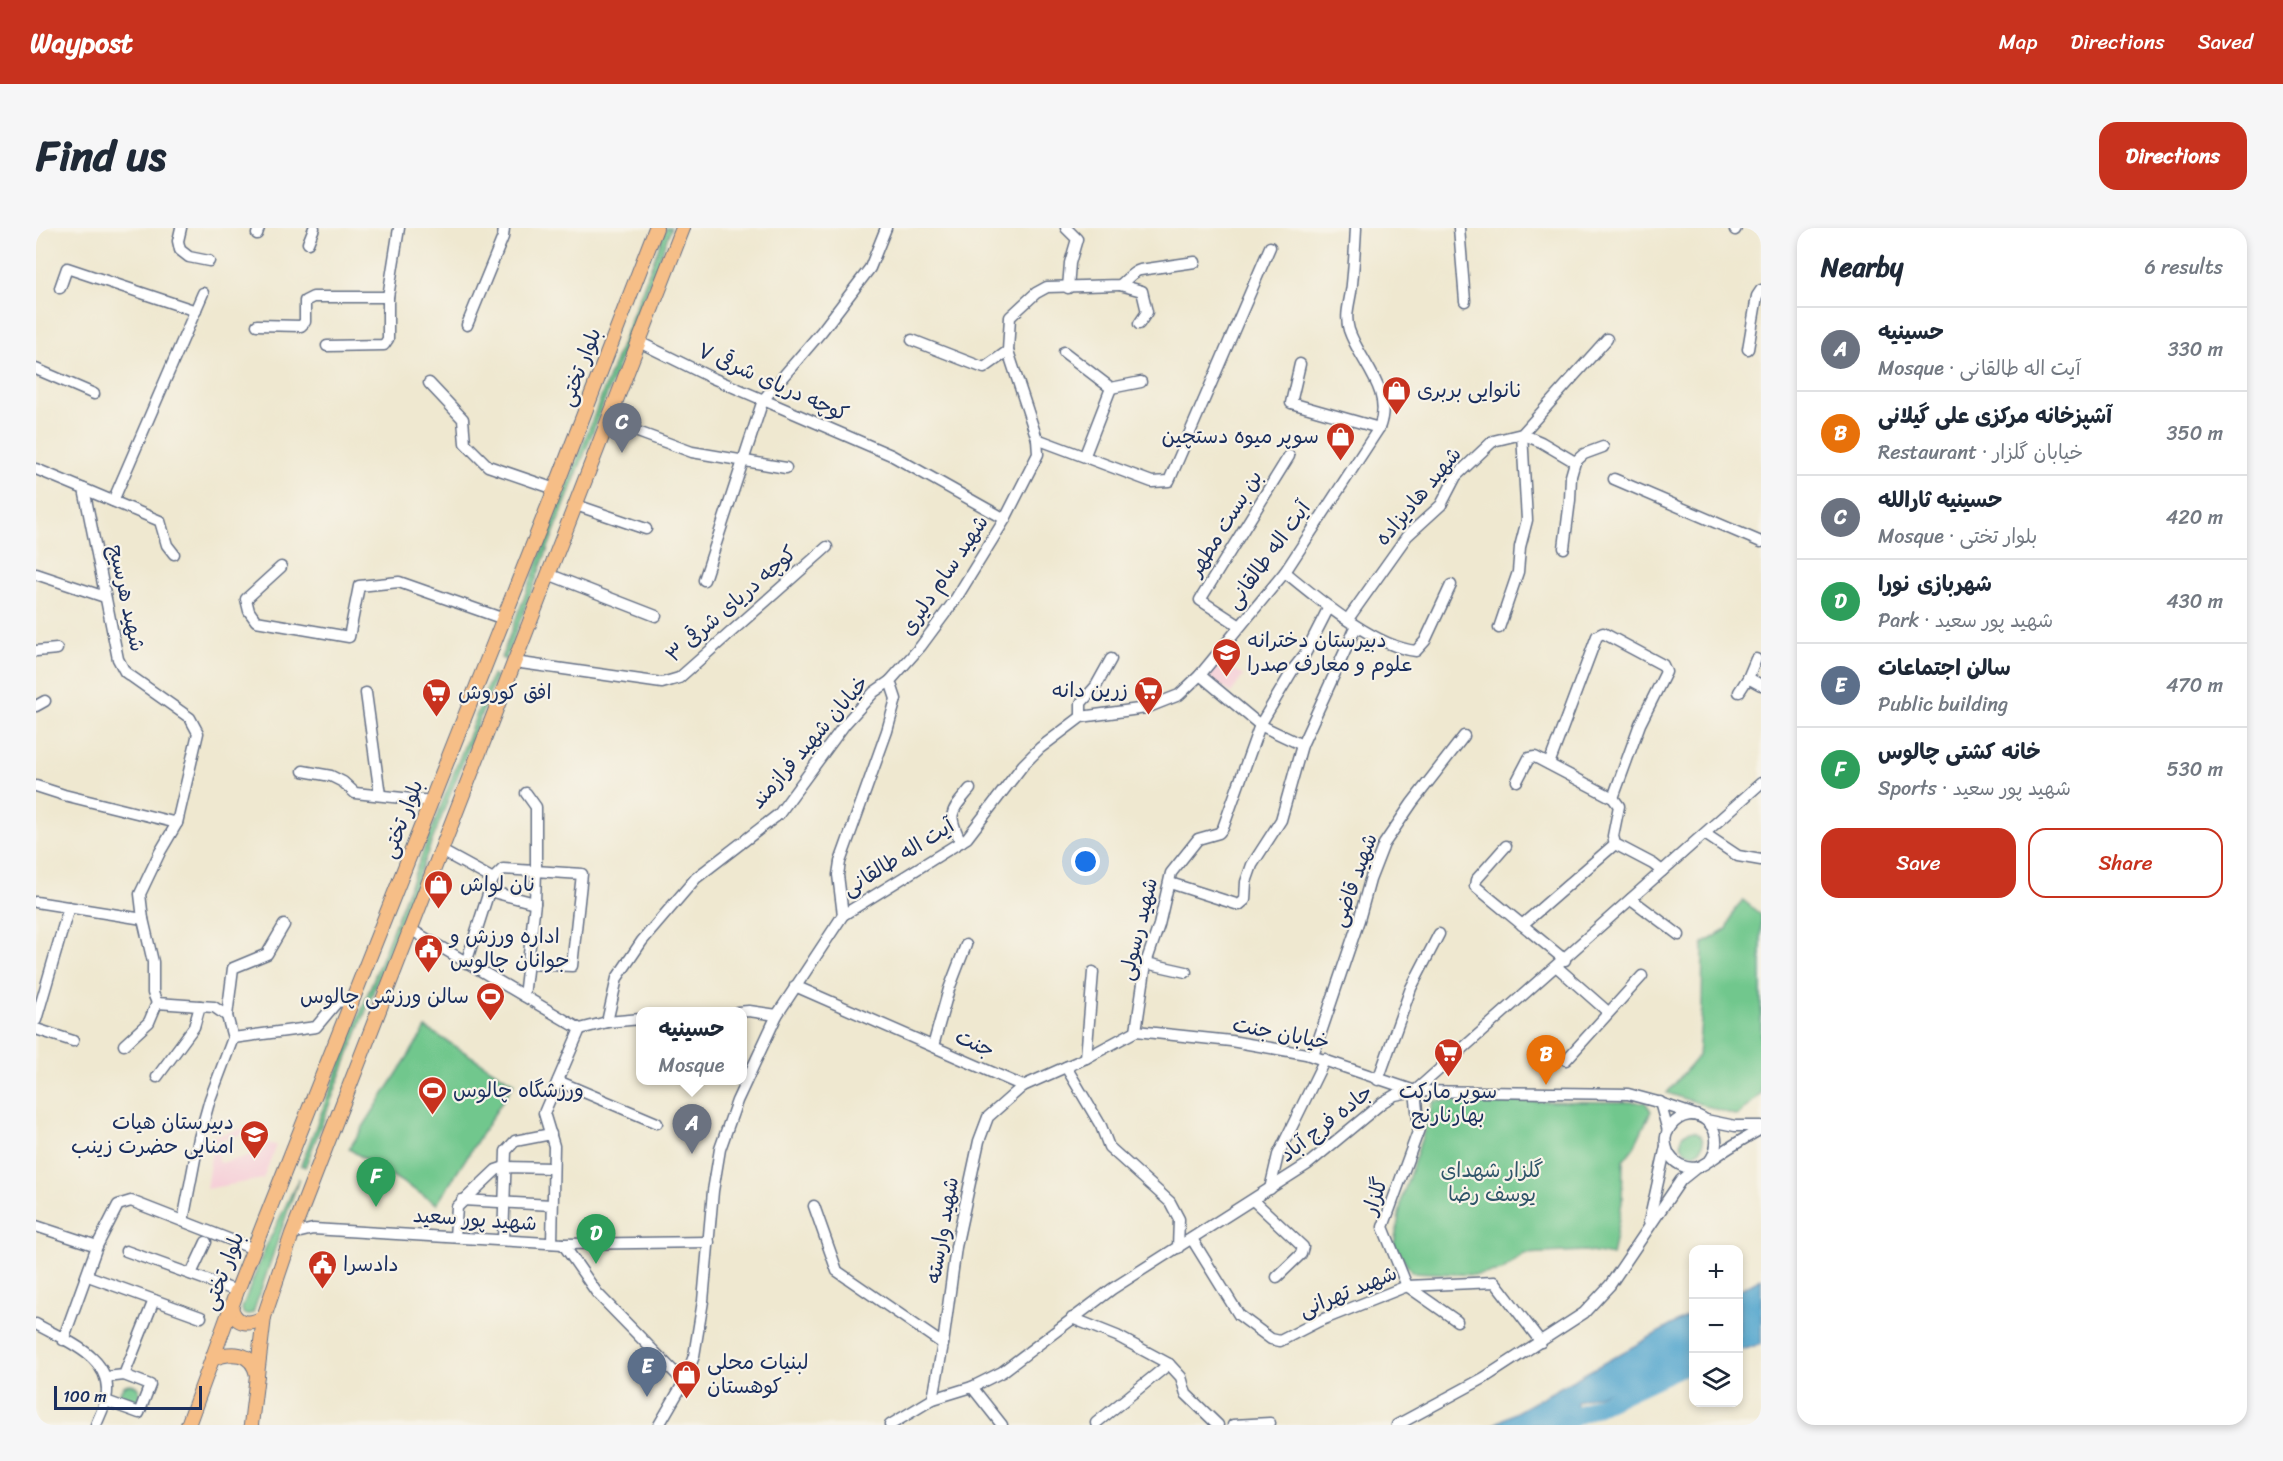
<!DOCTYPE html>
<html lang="en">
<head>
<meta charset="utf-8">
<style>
	:root { --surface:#fff; --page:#f6f6f7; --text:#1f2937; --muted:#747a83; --line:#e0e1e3; --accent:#c8321e }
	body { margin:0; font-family:Sriracha,"Playpen Sans Arabic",sans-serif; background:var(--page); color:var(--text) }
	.controls { position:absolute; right:18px; bottom:18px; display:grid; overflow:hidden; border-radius:12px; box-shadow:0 3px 9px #0003 }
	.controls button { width:54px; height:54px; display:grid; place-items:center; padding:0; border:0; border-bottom:2px solid var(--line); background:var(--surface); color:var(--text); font:30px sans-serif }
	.scale { position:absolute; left:18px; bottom:15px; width:148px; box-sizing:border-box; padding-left:6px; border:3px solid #1b2f5e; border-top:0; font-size:16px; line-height:21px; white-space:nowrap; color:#1b2f5e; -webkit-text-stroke:4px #f7f3e8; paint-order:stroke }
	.you { position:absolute; left:1050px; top:634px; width:21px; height:21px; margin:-15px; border:4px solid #fff; border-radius:50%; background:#1a73e8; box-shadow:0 0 0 9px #1a73e833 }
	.badge { display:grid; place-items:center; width:39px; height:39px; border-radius:50%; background:var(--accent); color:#fff; font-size:20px; font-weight:700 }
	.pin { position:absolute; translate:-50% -50px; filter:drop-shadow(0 2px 3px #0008) }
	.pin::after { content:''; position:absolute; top:32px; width:21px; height:18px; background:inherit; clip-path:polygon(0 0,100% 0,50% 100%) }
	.popup { position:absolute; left:600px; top:779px; width:111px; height:78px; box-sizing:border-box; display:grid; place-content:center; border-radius:12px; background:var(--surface); filter:drop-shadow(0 2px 4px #0005); font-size:20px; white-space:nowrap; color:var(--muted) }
	.popup b { font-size:22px; color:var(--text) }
	.popup::after { content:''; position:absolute; left:50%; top:100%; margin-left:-12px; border:12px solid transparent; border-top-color:var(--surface) }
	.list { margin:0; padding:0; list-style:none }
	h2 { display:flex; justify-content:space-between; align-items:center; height:78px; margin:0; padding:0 24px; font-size:26px }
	h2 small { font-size:20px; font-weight:400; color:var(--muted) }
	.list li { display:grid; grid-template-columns:39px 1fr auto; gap:18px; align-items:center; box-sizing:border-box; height:84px; padding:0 24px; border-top:2px solid var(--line) }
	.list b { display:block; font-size:22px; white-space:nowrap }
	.list p { margin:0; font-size:20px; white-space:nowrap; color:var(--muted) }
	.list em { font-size:20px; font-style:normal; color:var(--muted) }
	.actions { display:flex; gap:12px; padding:18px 24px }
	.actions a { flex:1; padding:14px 0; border:2px solid var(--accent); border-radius:18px; text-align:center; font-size:21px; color:var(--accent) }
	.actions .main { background:var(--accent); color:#fff }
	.icon { flex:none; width:33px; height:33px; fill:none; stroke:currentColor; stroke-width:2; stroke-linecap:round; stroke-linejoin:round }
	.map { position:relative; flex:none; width:1725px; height:1197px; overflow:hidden; border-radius:18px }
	header { display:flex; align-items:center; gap:36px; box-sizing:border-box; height:84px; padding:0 30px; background:var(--accent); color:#fff }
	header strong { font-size:28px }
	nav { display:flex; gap:33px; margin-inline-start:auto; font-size:21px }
	.intro { display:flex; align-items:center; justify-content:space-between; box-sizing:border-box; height:144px; padding:0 36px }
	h1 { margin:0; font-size:42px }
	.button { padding:15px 27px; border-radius:18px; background:var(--accent); color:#fff; font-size:21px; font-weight:700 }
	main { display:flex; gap:36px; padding:0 36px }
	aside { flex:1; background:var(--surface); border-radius:18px; box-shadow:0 3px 9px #0003 }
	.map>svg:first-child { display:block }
	.built { fill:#f6cfd8; fill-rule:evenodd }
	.green { fill:#71c78d; stroke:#467b76; stroke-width:1.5 }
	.water { fill:#53a6ce; stroke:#376a96; stroke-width:1.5 }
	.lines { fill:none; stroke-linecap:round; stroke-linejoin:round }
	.river { stroke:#53a6ce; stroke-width:18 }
	.minor-casing { stroke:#657086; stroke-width:13 }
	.major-casing { stroke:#657086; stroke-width:16 }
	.minor { stroke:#fff; stroke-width:10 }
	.major { stroke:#f6be87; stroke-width:14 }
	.labels { text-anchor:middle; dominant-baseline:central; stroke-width:4.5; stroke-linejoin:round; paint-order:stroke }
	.street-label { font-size:21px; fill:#1b2f5e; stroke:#f7f3e8 }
	.poi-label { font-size:21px; fill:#1b2f5e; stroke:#f7f3e8; text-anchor:start }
	.park-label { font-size:21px; fill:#30556a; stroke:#f7f3e8 }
</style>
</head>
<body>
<header>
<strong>Waypost</strong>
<nav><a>Map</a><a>Directions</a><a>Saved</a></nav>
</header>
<div class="intro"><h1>Find us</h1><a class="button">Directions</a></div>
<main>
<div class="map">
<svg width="1725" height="1197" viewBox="0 0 1725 1197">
	<rect width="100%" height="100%" fill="#f7f3e8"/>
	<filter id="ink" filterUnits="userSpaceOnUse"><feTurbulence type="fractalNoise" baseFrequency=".0167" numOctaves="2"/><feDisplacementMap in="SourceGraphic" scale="12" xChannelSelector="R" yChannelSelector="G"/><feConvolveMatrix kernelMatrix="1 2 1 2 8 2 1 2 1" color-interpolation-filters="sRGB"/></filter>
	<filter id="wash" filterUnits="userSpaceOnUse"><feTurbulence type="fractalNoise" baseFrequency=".008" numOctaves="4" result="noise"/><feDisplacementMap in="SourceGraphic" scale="24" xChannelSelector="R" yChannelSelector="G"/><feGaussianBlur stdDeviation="1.35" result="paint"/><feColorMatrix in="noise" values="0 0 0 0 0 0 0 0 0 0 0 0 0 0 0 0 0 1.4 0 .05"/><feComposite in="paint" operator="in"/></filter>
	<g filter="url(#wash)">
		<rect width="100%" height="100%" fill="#efe8d0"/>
		<g class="built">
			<polygon points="1184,432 1207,448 1195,465 1172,449"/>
			<path d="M220,897l10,18 10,2 -13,34 -57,10 8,-53zM218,904l5,22 -40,9 -5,-22z"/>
		</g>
		<g class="green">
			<polygon points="630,0 635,0 469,432 465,430"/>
			<polygon points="456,447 460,449 269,939 265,937"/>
			<polygon points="1707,672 1725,687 1725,866 1701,888 1631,865 1662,828 1666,779 1667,716 1691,701 1699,681"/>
			<polygon points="390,800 478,855 401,976 313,921"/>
			<polygon points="1398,873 1609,874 1615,883 1598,919 1587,933 1586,974 1576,1028 1549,1023 1488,1026 1466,1043 1440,1047 1376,1044 1358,1017 1366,970"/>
			<circle cx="1656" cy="914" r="11"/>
			<polygon points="263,950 217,1085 210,1087 207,1085 206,1080 228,1023"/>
			<circle cx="94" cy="1166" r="10"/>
		</g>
		<g class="water">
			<polygon points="1725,1050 1725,1116 1703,1123 1703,1062"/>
			<polygon points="1657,1085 1657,1137 1542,1173 1534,1197 1457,1197"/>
		</g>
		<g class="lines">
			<polyline class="river" points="1521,1197 1658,1133"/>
		</g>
	</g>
	<g filter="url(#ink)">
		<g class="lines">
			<defs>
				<g id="minor">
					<polyline points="145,0 142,13 144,22 153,29 173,33"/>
					<polyline points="1030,0 1041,11 1034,35 1032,60"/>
					<polyline points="1423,0 1429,73"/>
					<polyline points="1699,2 1700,0"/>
					<polyline points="221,6 223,0"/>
					<polyline points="272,15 278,0"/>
					<polyline points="1084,57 1106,63 1111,84 1103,96"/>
					<polyline points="24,60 31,40 160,83"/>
					<polyline points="221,97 265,98 269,94 269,73 277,69 352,69"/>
					<polyline points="431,97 467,9 468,0"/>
					<polyline points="876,112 948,140 972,123"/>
					<polyline points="603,114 674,149 855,227 969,291"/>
					<polyline points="291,118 348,117 352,111 352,69 363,0"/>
					<polyline points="1712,121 1721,68 1725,62"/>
					<polyline points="1028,124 1075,160 1105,154"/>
					<polyline points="1264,136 1255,175 1343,200"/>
					<polyline points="0,141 58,166"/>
					<polyline points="393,155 427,191 429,215 452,238 519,261"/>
					<polyline points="572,193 656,224 750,240"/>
					<polyline points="1001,211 1116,254 1133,253 1234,19"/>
					<polyline points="1049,227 1075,160"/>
					<polyline points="0,241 48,261 82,431 89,444 154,490 162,505 141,595 124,624 104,666 107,691 117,734 117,765 121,775 178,779 191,788 197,810 174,871 163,910 147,993"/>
					<polyline points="1578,251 1725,314"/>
					<polyline points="48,261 124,293 131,317 138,326"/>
					<polyline points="77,273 167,65"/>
					<polyline points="540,277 610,301"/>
					<polyline points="1528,320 1534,272 1535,248 1539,234 1548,226 1567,219"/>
					<polyline points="245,339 210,371 213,383 220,393 313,409 323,358 363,354 468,391"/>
					<path d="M1249,344c32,26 89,75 131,79l9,-10 26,-56"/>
					<polyline points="0,346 69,369"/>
					<polyline points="512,346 620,388"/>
					<polyline points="668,352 727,172 786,103 834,40 850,0"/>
					<polyline points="1312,391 1371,308 1405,277 1420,248 1457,213 1486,206 1571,111"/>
					<polyline points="1204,398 1164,372 1253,228"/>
					<polyline points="1463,400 1482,344 1484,319 1491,292 1486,206 1505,214 1539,234"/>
					<polyline points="0,423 21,421"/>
					<polyline points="478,434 626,455 643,450 791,319"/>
					<polyline points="1164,447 1224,497 1266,517"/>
					<polyline points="1712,450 1720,431"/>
					<polyline points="1703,464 1712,450 1725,457"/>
					<polyline points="330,465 344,567"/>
					<polyline points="0,478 9,473"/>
					<polyline points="1045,489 1045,475 1060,458 1075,431"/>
					<polyline points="1513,536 1561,408 1567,405 1627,437 1630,444 1604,496 1577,570"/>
					<polyline points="267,543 295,548 307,554 319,565 395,573"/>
					<polyline points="1481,553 1493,530 1499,529 1577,570 1583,578 1577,608 1579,616 1617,636 1626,643"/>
					<polyline points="0,558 28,567 141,595"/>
					<polyline points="1669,606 1702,628 1725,632"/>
					<path d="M925,614c-14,-29 -11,-29 9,-53"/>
					<polyline points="1470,618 1440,652 1439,658 1529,732"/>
					<polyline points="404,622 457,651"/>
					<polyline points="1134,655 1203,677 1209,672 1210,654 1216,637 1245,592 1266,517 1320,399"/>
					<polyline points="453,663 499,675"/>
					<polyline points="1595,671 1643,707"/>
					<polyline points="0,674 107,691"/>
					<path d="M807,687l-5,-40 2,-13 47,-131 9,-32 -6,-18 31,-35 34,-46 50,-81 33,-65 -1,-15 -29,-88 2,-34 26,-24 11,-6 73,-2c7,-5 12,-13 20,-15l55,-8"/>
					<polyline points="1486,697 1579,616"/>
					<polyline points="374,701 544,801 571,794 605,791"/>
					<polyline points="430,735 457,651 467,641 546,646 536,738 491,736"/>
					<polyline points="1110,735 1150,744"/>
					<polyline points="1521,739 1572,784"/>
					<polyline points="759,758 987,858 1050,830 1100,803"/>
					<polyline points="488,768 499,675 500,642 500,579 490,565"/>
					<polyline points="701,784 713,783 741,787"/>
					<polyline points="191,788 197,740 231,726 248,697"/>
					<polyline points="0,792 33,679"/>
					<polyline points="571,794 581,750 606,713 660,650 743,586 809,496 838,464 854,453"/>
					<polyline points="0,801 37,813"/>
					<polyline points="1100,803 1195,813 1270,826 1379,863 1592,866 1618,873 1662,888"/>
					<polyline points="1100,803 1110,735 1123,697 1135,645 1162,611 1183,605 1187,600 1224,497 1258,440 1269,426 1293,379"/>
					<polyline points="197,810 280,799 301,774 317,772"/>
					<polyline points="88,817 113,794 121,775"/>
					<polyline points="897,818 913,761 930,717"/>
					<polyline points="1277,828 1323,692 1334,652 1348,616 1376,575 1428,508"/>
					<polyline points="1050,830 1057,744"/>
					<polyline points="1530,832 1606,748"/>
					<polyline points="1030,839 1065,898 1073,919 1134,974 1143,991 1142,1020"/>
					<polyline points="121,849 158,799 164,778"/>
					<polyline points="1342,852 1375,760 1403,706"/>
					<polyline points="522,853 621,895"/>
					<polyline points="1379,863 1383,901 1347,999 1371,1058 1421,1093"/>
					<polyline points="1624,874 1632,903"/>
					<polyline points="1670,892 1699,898 1725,898"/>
					<path d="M1675,931c19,-32 -19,-60 -40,-33 -6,7 -7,17 -3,26 5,11 17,18 30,15 6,-2 10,-6 16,-9 15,-11 31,-20 47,-29"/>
					<polyline points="1234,961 1242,927 1289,831"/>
					<polyline points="426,972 516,977"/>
					<polyline points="1217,972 1267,1019 1265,1026 1241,1049"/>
					<polyline points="778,978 801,1043 907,1116"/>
					<polyline points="1613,994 1630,918"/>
					<polyline points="0,998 61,1018"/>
					<polyline points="256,1006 277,1001 527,1016 673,1014"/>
					<polyline points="419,1009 421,979 460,942 469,939 517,940"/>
					<polyline points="1156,1011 1203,1087 1235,1111 1244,1113 1283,1093 1371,1058 1459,1054 1505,1114"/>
					<polyline points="467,1012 470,923 479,913 515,906"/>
					<polyline points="516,1015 518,918 508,885 544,801"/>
					<polyline points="527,1016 561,1065 648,1154"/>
					<polyline points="90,1023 201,1063"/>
					<polyline points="155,1046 170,1014"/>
					<polyline points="52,1048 165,1089"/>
					<polyline points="1036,1090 1081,1108 1133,1136 1145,1149 1150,1166 1182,1197"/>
					<path d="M0,1096c29,17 79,33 70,75 -2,9 -7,18 -10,26"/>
					<polyline points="27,1112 61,1018 82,977 95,973 218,1021"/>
					<polyline points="71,1149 88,1147 118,1072"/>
					<polyline points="936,1159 966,1197"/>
					<polyline points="897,1171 907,1116 920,1019 943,913 952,889 987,858"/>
					<polyline points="70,1173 103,1185 114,1157 88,1147"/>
					<polyline points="1060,1195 1133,1136"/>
					<path d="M623,1197l25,-43 10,-26 9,-55 10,-110 7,-42 17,-48 40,-86 66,-100 124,-77 56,-73 17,-17 41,-31 65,-9 33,-13 21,-20 85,-103 94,-144c15,-38 -19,-65 -30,-98 -5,-16 2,-31 3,-46 2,-19 3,-37 4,-56"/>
					<polyline points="854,1197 897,1171 936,1159 966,1144 1076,1061 1272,936 1347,874 1359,867 1379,863 1725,555"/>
					<polyline points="1197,1197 1234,1195"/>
					<polyline points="1361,1197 1448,1150 1548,1085 1574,1057 1645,952 1660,940"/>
				</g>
				<g id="major">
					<path d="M195,1079c4,18 19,19 33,10"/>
					<path d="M176,1131c19,-8 40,-8 45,16"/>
					<polyline points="152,1197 201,1063 519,261 620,0"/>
					<polyline points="215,1197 228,1089 256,1006 647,0"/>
				</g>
			</defs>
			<use href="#minor" class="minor-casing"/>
			<use href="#major" class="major-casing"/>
			<use href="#minor" class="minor"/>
			<use href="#major" class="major"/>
		</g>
	</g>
	<defs>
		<symbol id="shop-pin" viewBox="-11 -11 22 30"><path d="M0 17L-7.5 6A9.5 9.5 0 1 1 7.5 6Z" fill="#c8321e" stroke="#f7f3e8"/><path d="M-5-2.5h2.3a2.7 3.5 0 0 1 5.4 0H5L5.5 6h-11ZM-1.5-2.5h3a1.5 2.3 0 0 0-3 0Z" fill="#fff"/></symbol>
		<symbol id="school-pin" viewBox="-11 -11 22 30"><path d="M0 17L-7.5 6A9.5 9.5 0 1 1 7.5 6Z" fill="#c8321e" stroke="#f7f3e8"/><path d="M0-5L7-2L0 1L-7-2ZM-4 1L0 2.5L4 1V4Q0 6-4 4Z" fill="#fff"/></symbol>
		<symbol id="supermarket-pin" viewBox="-11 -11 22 30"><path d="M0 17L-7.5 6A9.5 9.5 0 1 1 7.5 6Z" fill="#c8321e" stroke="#f7f3e8"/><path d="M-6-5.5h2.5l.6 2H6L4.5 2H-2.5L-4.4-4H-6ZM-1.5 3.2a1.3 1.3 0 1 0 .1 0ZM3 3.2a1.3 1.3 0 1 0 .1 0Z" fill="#fff"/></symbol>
		<symbol id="civic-pin" viewBox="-11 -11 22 30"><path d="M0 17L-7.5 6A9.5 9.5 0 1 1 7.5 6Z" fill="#c8321e" stroke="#f7f3e8"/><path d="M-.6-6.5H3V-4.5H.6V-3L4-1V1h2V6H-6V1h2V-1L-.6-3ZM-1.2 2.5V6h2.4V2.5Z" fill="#fff"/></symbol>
		<symbol id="stadium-pin" viewBox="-11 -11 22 30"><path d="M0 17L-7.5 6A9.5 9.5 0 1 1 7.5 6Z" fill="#c8321e" stroke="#f7f3e8"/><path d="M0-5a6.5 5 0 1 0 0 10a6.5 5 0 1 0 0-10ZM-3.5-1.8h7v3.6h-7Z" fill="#fff"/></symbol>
	</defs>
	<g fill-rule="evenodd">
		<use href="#shop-pin" x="1344" y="146" width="33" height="45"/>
		<use href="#shop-pin" x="1288" y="192" width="33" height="45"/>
		<use href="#school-pin" x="1174" y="408" width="33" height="45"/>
		<use href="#supermarket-pin" x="1096" y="446" width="33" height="45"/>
		<use href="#supermarket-pin" x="384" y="448" width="33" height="45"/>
		<use href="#shop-pin" x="386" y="640" width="33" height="45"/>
		<use href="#civic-pin" x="376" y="704" width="33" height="45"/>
		<use href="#stadium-pin" x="438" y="752" width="33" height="45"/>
		<use href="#supermarket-pin" x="1396" y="808" width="33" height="45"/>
		<use href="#stadium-pin" x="380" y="846" width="33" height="45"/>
		<use href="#school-pin" x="202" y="890" width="33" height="45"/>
		<use href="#civic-pin" x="270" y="1020" width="33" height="45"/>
		<use href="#shop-pin" x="634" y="1130" width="33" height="45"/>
	</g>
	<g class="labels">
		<g class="street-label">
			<text transform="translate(544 139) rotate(-69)">بلوار تختی</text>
			<text transform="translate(737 154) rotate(24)">کوچه دریای شرقی ۷</text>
			<text transform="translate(1382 268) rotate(-50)">شهید هادیزاده</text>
			<text transform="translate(1189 295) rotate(-58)">بن بست مطهر</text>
			<text transform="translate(1232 327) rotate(-54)">آیت اله طالقانی</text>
			<text transform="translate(908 347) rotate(-56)">شهید سام دلیری</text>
			<text transform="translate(91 370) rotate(78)">شهید هرسیج</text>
			<text transform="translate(695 376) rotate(-41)">کوچه دریای شرقی ۳</text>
			<text transform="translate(773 514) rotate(-49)">خیابان شهید فرازمند</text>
			<text transform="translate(366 591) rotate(-69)">بلوار تختی</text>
			<text transform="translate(862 629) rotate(-32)">آیت اله طالقانی</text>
			<text transform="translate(1318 652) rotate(-70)">شهید قاضی</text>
			<text transform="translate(1102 701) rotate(-76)">شهید رسولی</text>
			<text transform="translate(1245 805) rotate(11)">خیابان جنت</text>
			<text transform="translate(939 815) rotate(24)">جنت</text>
			<text transform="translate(1290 895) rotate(-38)">جاده فرج آباد</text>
			<text transform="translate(1339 968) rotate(-71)">گلزار</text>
			<text transform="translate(439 991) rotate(4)">شهید پور سعید</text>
			<text transform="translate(906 1002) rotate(-80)">شهید وارسته</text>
			<text transform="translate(187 1043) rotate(-69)">بلوار تختی</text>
			<text transform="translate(1312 1063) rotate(-22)">شهید تهرانی</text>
		</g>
		<g class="poi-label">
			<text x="1381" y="162">نانوایی بربری</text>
			<text x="1283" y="208" text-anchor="end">سوپر میوه دستچین</text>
			<text x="1211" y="412">دبیرستان دخترانه<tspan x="1211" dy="24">علوم و معارف صدرا</tspan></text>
			<text x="1092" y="462" text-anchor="end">زرین دانه</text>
			<text x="422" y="464">افق کوروش</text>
			<text x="424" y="656">نان لواش</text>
			<text x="414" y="708">اداره ورزش و<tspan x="414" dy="24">جوانان چالوس</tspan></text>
			<text x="433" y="768" text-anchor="end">سالن ورزشی چالوس</text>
			<text x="417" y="862">ورزشگاه چالوس</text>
			<text x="1412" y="863" text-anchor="middle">سوپر مارکت<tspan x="1412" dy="24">بهارنارنج</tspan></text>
			<text x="198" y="894" text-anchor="end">دبیرستان هیات<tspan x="198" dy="24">امنایی حضرت زینب</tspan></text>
			<text x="307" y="1036">دادسرا</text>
			<text x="671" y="1134">لبنیات محلی<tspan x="671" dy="24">کوهستان</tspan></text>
		</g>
		<g class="park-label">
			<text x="1456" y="942">گلزار شهدای<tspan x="1456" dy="24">یوسف رضا</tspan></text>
		</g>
	</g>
</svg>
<div class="controls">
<button>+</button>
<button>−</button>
<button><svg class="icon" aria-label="layers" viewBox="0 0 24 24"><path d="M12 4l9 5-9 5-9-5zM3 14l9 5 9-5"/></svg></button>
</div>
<div class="scale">100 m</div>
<div class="you"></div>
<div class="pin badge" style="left:656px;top:926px;background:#6b7280">A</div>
<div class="popup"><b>حسینیه</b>Mosque</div>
<div class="pin badge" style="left:1510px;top:857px;background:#e8710a">B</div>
<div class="pin badge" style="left:586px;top:225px;background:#6b7280">C</div>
<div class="pin badge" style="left:560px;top:1036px;background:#2e9e5b">D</div>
<div class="pin badge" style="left:611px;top:1169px;background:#5c6f8a">E</div>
<div class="pin badge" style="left:340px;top:979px;background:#2e9e5b">F</div>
</div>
<aside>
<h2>Nearby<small>6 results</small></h2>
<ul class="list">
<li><span class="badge" style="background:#6b7280">A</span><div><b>حسینیه</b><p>Mosque · آیت اله طالقانی</p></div><em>330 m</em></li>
<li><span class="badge" style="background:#e8710a">B</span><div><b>آشپزخانه مرکزی علی گیلانی</b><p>Restaurant · خیابان گلزار</p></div><em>350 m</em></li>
<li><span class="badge" style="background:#6b7280">C</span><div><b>حسینیه ثارالله</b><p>Mosque · بلوار تختی</p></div><em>420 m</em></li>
<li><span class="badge" style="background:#2e9e5b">D</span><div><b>شهربازی نورا</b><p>Park · شهید پور سعید</p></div><em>430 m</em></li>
<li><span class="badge" style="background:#5c6f8a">E</span><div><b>سالن اجتماعات</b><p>Public building</p></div><em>470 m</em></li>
<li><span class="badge" style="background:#2e9e5b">F</span><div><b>خانه کشتی چالوس</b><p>Sports · شهید پور سعید</p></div><em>530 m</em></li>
</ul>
<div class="actions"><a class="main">Save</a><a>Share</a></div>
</aside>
</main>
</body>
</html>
